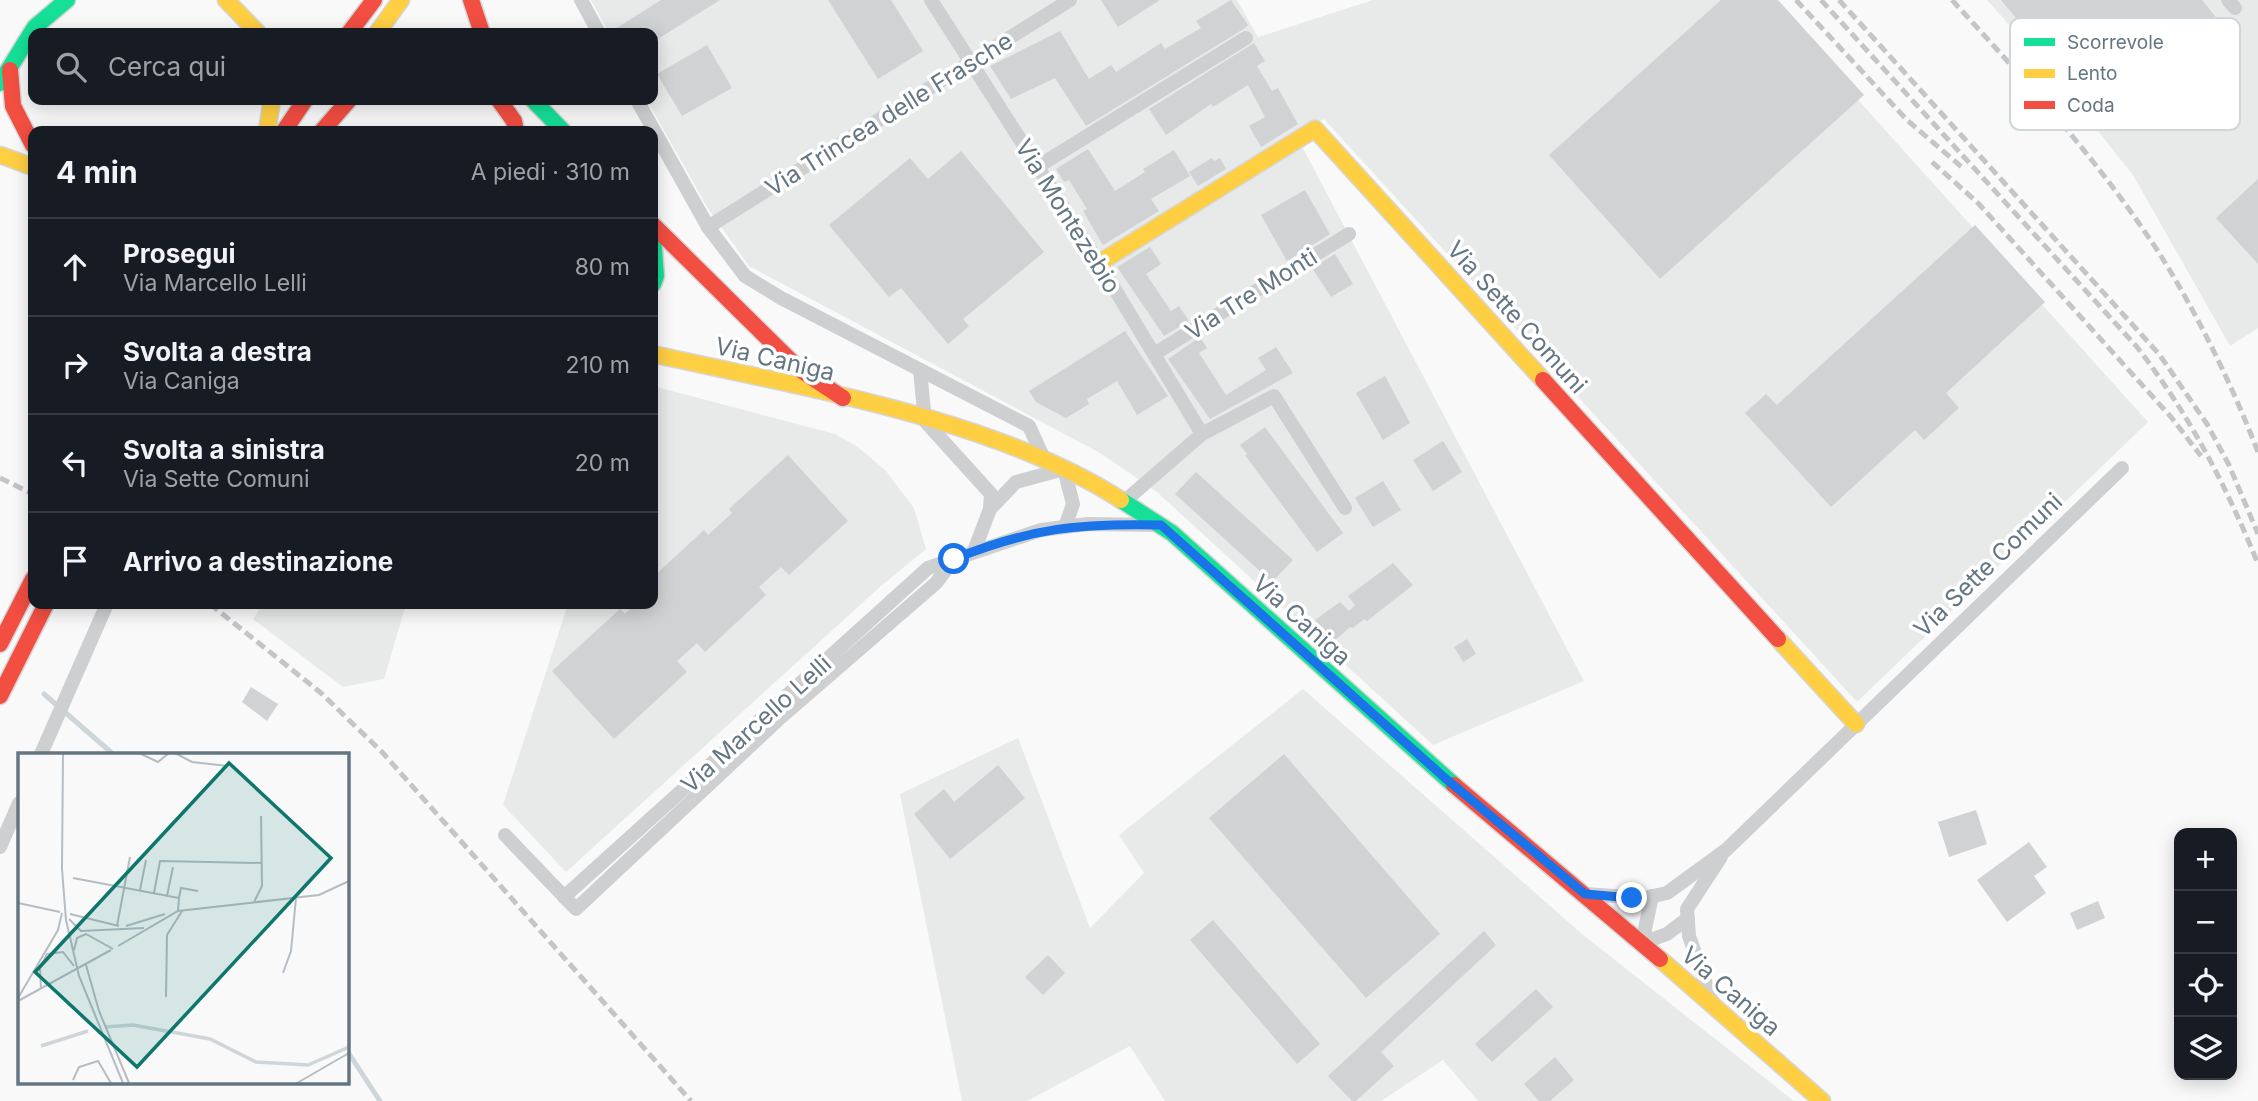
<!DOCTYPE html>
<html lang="it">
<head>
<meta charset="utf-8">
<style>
	:root { --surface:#171b24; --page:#242831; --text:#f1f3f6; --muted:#9ea1a6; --line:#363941 }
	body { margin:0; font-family:Inter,sans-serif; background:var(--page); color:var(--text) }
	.controls { position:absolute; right:21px; bottom:21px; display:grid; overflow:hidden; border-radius:14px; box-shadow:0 4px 18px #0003 }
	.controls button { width:63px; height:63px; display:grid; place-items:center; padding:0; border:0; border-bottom:2px solid var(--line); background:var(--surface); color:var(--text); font:35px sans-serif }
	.stop { position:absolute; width:21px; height:21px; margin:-16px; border:5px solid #1a73e8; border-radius:50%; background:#fff }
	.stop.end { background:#1a73e8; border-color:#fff; box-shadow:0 2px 7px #0008 }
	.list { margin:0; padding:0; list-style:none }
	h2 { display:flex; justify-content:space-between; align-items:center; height:91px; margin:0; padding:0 28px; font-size:30px }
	h2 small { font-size:23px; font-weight:400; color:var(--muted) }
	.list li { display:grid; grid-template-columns:46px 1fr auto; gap:21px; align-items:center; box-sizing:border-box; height:98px; padding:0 28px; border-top:2px solid var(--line) }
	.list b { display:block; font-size:26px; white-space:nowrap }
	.list p { margin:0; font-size:23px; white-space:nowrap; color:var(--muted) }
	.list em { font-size:23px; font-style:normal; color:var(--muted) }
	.icon { flex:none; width:38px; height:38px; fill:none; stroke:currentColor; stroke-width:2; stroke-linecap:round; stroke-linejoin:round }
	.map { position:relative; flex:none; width:2258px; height:1101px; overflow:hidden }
	.search { position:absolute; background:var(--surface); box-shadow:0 4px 18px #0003; left:28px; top:28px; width:630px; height:77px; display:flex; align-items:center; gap:18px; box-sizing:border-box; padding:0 24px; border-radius:14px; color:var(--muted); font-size:26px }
	.panel { position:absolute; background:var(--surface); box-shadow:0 4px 18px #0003; left:28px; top:126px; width:630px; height:483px; border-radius:14px }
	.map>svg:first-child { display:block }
	.built { fill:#e8e9e9 }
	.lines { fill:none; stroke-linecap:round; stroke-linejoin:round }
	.stream { stroke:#ced6d9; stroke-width:5 }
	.building { fill:#d0d2d3 }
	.fast-casing { stroke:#d5d6d7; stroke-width:19 }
	.slow-casing { stroke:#d5d6d7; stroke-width:19 }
	.jam-casing { stroke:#d5d6d7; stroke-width:19 }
	.street { stroke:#cecfd0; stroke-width:14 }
	.fast { stroke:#16e098; stroke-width:16 }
	.slow { stroke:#ffcf43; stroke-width:16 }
	.jam { stroke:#f24e42; stroke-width:16 }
	.rail { stroke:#c3c5c6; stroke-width:5; stroke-dasharray:10 5; stroke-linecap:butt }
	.route { stroke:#1a73e8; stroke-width:9 }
	.labels { text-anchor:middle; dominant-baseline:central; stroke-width:7; stroke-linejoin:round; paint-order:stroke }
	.street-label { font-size:24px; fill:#657683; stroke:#fff }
	.inset-river { fill:none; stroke:#ced6d9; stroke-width:3.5 }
	.inset-road { fill:none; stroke:#b5bdc3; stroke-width:2 }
	.view { fill:#0f766e; fill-opacity:0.15; stroke:#0f766e; stroke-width:3.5 }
	.inset-edge { fill:none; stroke:#657683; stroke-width:3.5 }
	.key { fill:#fff; stroke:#d1d6da; stroke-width:2 }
	.key-label { font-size:19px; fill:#657683 }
</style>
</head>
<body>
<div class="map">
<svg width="2258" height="1101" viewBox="0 0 2258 1101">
	<rect width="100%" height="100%" fill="#f9f9f9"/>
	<g class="built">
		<polygon points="591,0 1237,0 1258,37 1373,0 1768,0 2148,422 1857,702 1324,119 1296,135 1584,681 1433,745 1157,492 1100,453 749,266 707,207 647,100 653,100 653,33 609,33"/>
		<polygon points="1987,0 2258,0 2258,328 2230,346 2133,175 2046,66"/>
		<polygon points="653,386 835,434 858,447 886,471 914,508 926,549 881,586 566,872 503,805 568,604 653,604"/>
		<polygon points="263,604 406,604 384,679 343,687 253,619"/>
		<polygon points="1303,689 1582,934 1794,1101 1478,1101 1443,1060 1381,1101 1165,1101 1130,1046 1027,1101 962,1101 900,794 1018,738 1090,928 1144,873 1119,835"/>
	</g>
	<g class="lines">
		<g class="stream">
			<polyline points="44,694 113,754"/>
			<polyline points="346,1049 380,1101"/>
		</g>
	</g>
	<g class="building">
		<polygon points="661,0 720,0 653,42 653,33 609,33"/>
		<polygon points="828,0 891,0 923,51 878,79"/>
		<polygon points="1101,0 1160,0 1118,27"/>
		<polygon points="1231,0 1248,25 1245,28 1086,126 1055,78 1011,99 990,66 1060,31 1089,79 1111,65 1116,72 1161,43 1165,49 1201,28 1196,21"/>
		<polygon points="1721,0 1778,0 1864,95 1660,279 1549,155"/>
		<polygon points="2001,0 2202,0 2219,21 2101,120"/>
		<polygon points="1254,43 1265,61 1257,66 1272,91 1278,88 1298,124 1261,147 1249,126 1265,117 1248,85 1213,107 1211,104 1166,135 1149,109"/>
		<polygon points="707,45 732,88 682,116 657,74"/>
		<polygon points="1088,149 1115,191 1145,172 1143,169 1174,150 1190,176 1151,199 1159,211 1103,245 1083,211 1087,209 1069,180 1064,182 1056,169"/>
		<polygon points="961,151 1044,252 963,319 969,326 948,344 901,288 889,297 829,225 910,158 928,179"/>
		<polygon points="1212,158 1214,161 1220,158 1226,169 1198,186 1189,172"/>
		<polygon points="2258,179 2258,264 2216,218"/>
		<polygon points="1305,190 1330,234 1287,261 1261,215"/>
		<polygon points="1975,225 2045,302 1946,393 1959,408 1924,440 1915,430 1831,507 1745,413 1766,394 1777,405"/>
		<polygon points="1150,247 1161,264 1146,274 1171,311 1179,306 1189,321 1164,336 1117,267"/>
		<polygon points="1335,254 1353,284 1331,297 1312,268"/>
		<polygon points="1125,331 1168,396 1137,415 1117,381 1087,399 1089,404 1066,418 1036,402 1029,391"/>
		<polygon points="1200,337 1207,348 1199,353 1226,395 1266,370 1258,358 1276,347 1293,373 1210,419 1168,359"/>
		<polygon points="1385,376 1410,423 1383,440 1356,393"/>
		<polygon points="1265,427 1343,533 1317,552 1245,455 1247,454 1240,445"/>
		<polygon points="1443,441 1462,472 1433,491 1413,460"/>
		<polygon points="788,455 848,521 789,575 781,567 759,587 766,595 705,652 697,643 677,661 687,672 614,739 552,671 620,609 625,614 635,604 653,604 653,577 704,530 708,535 732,513 729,509"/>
		<polygon points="1196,472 1293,560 1272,582 1175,494"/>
		<polygon points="1383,481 1401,510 1373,527 1355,498"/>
		<polygon points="1393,563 1413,585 1367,621 1364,619 1353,628 1350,627 1333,642 1315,620 1340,602 1349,611 1355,605 1348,596"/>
		<polygon points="1467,639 1476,654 1463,662 1454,647"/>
		<polygon points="251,687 278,704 267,721 242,702"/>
		<polygon points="1284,754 1440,934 1366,998 1209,818"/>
		<polygon points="998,765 1025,798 950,859 914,814 944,789 954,802"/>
		<polygon points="1976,810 1987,844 1949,857 1938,822"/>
		<polygon points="2029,842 2047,867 2034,876 2046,893 2007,922 1977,880"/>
		<polygon points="2098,901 2105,918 2077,930 2070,913"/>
		<polygon points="1213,920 1320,1044 1297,1064 1190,940"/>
		<polygon points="1484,931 1496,945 1381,1052 1394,1066 1356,1101 1352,1101 1328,1076"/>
		<polygon points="1048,955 1065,973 1043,995 1025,977"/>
		<polygon points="1536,989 1553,1007 1492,1062 1475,1044"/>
		<polygon points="1555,1057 1574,1080 1550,1101 1539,1101 1524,1084"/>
	</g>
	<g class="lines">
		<defs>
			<g id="fast">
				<polyline points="0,83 35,27 67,0"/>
				<polyline points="533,100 563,131"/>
				<polyline points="653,235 656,276 653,284"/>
				<polyline points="1121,500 1172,533 1454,785"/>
			</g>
			<g id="slow">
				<polyline points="226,0 258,33"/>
				<polyline points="377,33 401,0"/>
				<polyline points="267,131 272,100"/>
				<polyline points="0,155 33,167"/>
				<polyline points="1099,263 1315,129 1543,380"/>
				<path d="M653,354c146,33 341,64 468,146"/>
				<polyline points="1778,639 1856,724"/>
				<polyline points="1660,959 1822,1101"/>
			</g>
			<g id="jam">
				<polyline points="471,0 482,33"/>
				<polyline points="349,33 374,0"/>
				<polyline points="10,70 13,106 33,145"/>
				<polyline points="499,100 514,121 516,131"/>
				<polyline points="284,131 305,100"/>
				<polyline points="322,131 349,100"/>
				<polyline points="653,225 799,369 843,398"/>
				<polyline points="1543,380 1778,639"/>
				<polyline points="0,644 33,579"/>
				<polyline points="0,696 46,604"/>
				<polyline points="1454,785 1660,959"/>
			</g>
		</defs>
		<use href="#fast" class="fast-casing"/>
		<use href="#slow" class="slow-casing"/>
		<use href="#jam" class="jam-casing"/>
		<g class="street">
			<polyline points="581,0 599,33"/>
			<polyline points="931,0 1099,263 1202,434 1126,500"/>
			<polyline points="2228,0 2235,8"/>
			<polyline points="637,100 708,227 745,276 781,298 1029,426 1044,459"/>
			<polyline points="1037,167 1246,38"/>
			<polyline points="708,227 1070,0"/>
			<polyline points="1154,354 1349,234"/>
			<polyline points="920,370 925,421 991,494 990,509 974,551"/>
			<polyline points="1202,434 1274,396 1345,508"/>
			<polyline points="990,509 1016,482 1064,469 1073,504 1065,527"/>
			<polyline points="41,754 107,604"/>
			<polyline points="505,835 576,909 780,718 936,583 954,559"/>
			<polyline points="0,847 19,803"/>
			<polyline points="1585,894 1644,898 1667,893 1726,850 2122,468"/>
			<polyline points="1652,896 1642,943 1667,934 1688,918"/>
			<polyline points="564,897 928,568 1041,530 1088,524 1156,525"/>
			<polyline points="1713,1004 1689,936 1687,909 1721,857"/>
		</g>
		<use href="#fast" class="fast"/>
		<use href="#slow" class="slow"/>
		<use href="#jam" class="jam"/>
		<g class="rail">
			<polyline points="1796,0 1907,120 1964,169"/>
			<path d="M1821,0l316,347c52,67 89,138 121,217"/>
			<polyline points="1839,0 2159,354 2207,424 2229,465 2258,534"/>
			<path d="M1952,0c74,81 149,163 209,256 38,61 71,129 97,196"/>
			<polyline points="1932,162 1978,203 2171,417 2201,456"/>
			<polyline points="0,478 33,494"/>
			<polyline points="210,604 321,693 382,752 691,1101"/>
		</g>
	</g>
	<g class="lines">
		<path class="route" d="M954,559c77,-31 125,-36 207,-34l284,253 140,116 47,4"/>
	</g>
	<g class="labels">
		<g class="street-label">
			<text transform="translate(889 114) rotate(-32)">Via Trincea delle Frasche</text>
			<text transform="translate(1068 216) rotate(58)">Via Montezebio</text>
			<text transform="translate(1251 294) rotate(-32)">Via Tre Monti</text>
			<text transform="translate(1517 317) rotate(48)">Via Sette Comuni</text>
			<text transform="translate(775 359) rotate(13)">Via Caniga</text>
			<text transform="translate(1988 565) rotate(-44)">Via Sette Comuni</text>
			<text transform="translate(1302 620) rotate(42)">Via Caniga</text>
			<text transform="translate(756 724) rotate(-42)">Via Marcello Lelli</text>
			<text transform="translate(1731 991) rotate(41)">Via Caniga</text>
		</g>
	</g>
	<g transform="translate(18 753)">
		<rect width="331" height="331" fill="#f9f9f9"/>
		<path class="inset-river" d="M87,274l28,-2 77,14 46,23 52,3 41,-18M23,293l47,-15"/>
		<path class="inset-road" d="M45,0l-1,116 4,51 13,56 44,107M121,0l19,9 11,-9M157,0l17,9 36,4M55,125l106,20 -1,13M122,137l6,-30M136,140l6,-32 102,2M149,143l6,-29M161,145l2,-10 17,3M236,149l8,-16 -1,-70M0,150l42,9M52,161l49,12M51,166l12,12 63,-3M99,173l13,-69M108,173l39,-12M100,193l60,-35 141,-16 30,-14M56,197l3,-12 9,-4 27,15M68,212l13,46 30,72M265,220l8,-22 5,-53M23,236l-1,-21 7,-14 16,-2 11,14M148,244l1,-62 15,-24M0,245l40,-68 4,-17M0,248l93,-51M55,327l6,-13 19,-6 13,22M279,330l52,-30"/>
		<path class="view" d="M211,10l102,95 -194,209 -102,-95z"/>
		<rect width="331" height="331" class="inset-edge"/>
	</g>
	<rect x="2010" y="18" width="230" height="112" rx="10" class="key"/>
	<rect x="2024" y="38" width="31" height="8" fill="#16e098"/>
	<rect x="2024" y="69" width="31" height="9" fill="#ffcf43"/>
	<rect x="2024" y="101" width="31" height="8" fill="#f24e42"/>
	<g class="key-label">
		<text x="2067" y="49">Scorrevole</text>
		<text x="2067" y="80">Lento</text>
		<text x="2067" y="112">Coda</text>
	</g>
</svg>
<div class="controls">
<button>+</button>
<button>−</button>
<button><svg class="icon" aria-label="locate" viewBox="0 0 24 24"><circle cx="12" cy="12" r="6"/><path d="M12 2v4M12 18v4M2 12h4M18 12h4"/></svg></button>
<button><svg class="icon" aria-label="layers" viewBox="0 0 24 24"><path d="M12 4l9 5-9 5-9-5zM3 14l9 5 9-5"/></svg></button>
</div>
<div class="stop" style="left:954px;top:559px"></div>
<div class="stop end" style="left:1632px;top:898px"></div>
<div class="search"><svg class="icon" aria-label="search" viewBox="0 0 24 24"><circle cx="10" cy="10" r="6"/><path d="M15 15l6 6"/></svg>Cerca qui</div>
<section class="panel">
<h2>4 min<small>A piedi · 310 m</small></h2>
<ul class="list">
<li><svg class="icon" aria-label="ahead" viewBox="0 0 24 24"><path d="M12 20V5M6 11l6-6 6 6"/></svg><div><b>Prosegui</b><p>Via Marcello Lelli</p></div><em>80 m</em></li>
<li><svg class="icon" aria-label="right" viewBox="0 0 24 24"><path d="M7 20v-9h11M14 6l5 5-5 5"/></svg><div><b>Svolta a destra</b><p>Via Caniga</p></div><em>210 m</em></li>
<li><svg class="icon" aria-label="left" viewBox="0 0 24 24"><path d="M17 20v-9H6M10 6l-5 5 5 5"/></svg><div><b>Svolta a sinistra</b><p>Via Sette Comuni</p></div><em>20 m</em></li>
<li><svg class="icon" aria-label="arrive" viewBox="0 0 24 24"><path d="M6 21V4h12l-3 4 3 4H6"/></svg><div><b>Arrivo a destinazione</b></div></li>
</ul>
</section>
</div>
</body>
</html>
